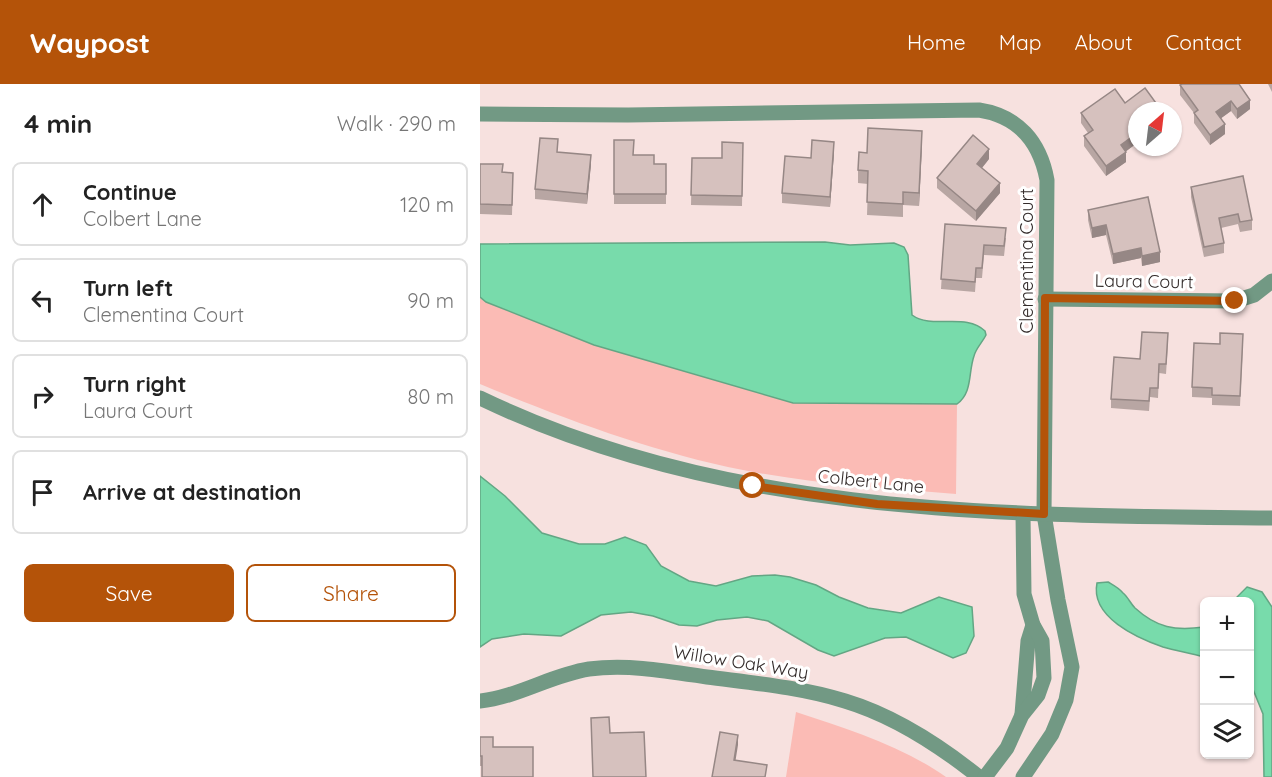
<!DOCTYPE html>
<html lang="en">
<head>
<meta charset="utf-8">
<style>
	:root { --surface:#fff; --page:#f2f2f2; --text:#222; --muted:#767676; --line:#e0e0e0; --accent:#b45309 }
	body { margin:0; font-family:Quicksand,sans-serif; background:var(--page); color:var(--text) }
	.controls { position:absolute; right:18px; bottom:18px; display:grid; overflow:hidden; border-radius:9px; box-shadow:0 2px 4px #0004 }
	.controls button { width:54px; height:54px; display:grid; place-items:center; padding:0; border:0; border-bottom:2px solid var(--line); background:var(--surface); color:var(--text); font:30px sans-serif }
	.compass { position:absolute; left:648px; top:18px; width:54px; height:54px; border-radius:50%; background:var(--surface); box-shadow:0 2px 4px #0004; rotate:28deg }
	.stop { position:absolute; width:18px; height:18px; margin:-14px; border:4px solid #b45309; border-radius:50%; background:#fff }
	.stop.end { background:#b45309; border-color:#fff; box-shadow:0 2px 6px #0008 }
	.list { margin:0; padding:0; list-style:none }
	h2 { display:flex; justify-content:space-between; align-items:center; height:78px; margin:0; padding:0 24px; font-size:26px }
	h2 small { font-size:20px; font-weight:400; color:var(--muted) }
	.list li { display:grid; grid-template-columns:39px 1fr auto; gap:18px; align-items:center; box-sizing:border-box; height:84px; margin:0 12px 12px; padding:0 12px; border:2px solid var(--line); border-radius:9px }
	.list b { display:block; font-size:22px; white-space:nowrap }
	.list p { margin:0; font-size:20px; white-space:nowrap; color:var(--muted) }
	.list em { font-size:20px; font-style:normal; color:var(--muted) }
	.actions { display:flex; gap:12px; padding:18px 24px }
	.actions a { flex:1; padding:14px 0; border:2px solid var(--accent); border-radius:9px; text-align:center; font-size:21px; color:var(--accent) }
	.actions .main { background:var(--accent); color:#fff }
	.icon { flex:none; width:33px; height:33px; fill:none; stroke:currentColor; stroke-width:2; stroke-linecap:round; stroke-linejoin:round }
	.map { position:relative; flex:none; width:792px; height:693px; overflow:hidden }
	header { display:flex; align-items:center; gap:36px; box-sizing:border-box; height:84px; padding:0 30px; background:var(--accent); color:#fff }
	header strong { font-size:28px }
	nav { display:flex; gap:33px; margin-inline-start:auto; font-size:21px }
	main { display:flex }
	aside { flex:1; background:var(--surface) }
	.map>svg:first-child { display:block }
	.green { fill:#fbbbb5 }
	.water { fill:#78dbab; stroke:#63a684; stroke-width:1.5 }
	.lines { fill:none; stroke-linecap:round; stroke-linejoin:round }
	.minor { stroke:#729984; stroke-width:15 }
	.wall { fill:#b8a6a3 }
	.shaded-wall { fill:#968785 }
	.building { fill:#d6c1be; stroke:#968785; stroke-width:1.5 }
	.route { stroke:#b45309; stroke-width:8 }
	.labels { text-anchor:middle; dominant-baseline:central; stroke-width:6; stroke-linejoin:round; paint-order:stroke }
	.street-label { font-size:18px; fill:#332b2a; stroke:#fff }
</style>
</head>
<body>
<header>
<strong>Waypost</strong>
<nav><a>Home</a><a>Map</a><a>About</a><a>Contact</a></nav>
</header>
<main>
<aside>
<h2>4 min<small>Walk · 290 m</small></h2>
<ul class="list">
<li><svg class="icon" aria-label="ahead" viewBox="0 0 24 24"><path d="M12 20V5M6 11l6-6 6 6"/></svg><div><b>Continue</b><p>Colbert Lane</p></div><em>120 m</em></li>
<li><svg class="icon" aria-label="left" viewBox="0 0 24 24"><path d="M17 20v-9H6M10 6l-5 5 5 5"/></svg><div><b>Turn left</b><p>Clementina Court</p></div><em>90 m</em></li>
<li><svg class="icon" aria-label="right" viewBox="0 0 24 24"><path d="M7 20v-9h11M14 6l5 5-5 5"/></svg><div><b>Turn right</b><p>Laura Court</p></div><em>80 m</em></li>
<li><svg class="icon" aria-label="arrive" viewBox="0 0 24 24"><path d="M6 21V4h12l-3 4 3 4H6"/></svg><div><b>Arrive at destination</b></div></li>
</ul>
<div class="actions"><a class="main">Save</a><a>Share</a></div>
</aside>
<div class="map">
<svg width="792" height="693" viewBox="0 0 792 693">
	<rect width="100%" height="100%" fill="#f7e1df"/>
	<g class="green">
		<path d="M0,213l6,5 108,43 199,58 164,1 -1,90c-71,-6 -143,-10 -213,-24 -90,-18 -178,-51 -263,-86z"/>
		<path d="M316,628c52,17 106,34 150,65h-160z"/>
	</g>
	<g class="water">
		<path d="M345,158l25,3 44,-2 10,4 4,8 4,60c20,15 54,-3 73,16l1,4c-4,8 -10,13 -12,21 -6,17 -1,36 -17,48l-164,-1 -199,-58 -108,-43 -6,-5v-53z"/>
		<polygon points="0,392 25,412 62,449 99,460 125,460 145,453 166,461 181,482 209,497 236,502 272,492 295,491 310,493 336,501 359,513 388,524 421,529 459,513 492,523 494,552 486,569 473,574 426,553 405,554 354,572 338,566 288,537 267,533 237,536 217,542 199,541 173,532 151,528 121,531 81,552 44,550 12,555 0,563"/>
		<path d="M628,498c5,3 11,6 15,11 5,4 7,10 12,15 22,20 40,23 69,19v30c-13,-4 -28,-6 -41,-10 -26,-9 -73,-30 -66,-64z"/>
		<polygon points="767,503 782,508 792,523 792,693 784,693 783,630 770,598 770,518 753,517"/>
	</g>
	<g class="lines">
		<g class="minor">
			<path d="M0,30l148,1 351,-5c39,6 61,32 68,70l-3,334 14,86 14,67 -6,33 -14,34 -29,43"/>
			<polyline points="565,215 755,217 774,211 792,197"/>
			<path d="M0,314c247,119 524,117 792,120"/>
			<path d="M0,617c38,-4 71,-26 109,-32 39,-5 78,2 118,8 46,6 93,10 138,24 50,15 94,44 134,76"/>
			<polyline points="542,630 548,557 553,541"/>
			<polyline points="505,693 527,664 542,631 558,611 564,594 562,557 553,541 544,510 543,430"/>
		</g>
	</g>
	<g class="wall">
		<polygon points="759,0 770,25 757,35 751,27 741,34 745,50 730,61 714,39 714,29 700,11 700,1"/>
		<polygon points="788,0 792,0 792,8"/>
		<polygon points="645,19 657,27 657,59 645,68 646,78 626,92 604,62 604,52 608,49 601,39 601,29"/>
		<polygon points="134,56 154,71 174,80 186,80 186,120 134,120"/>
		<polygon points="263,59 262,122 211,121 212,74 242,74"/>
		<polygon points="442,60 439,122 423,121 423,133 387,131 388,100 378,99 378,86 387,69"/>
		<polygon points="78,68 111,80 107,120 55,115 55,105"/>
		<polygon points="354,68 350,123 302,119 302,109"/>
		<polygon points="509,75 502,84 520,109 496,137 457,104 457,94"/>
		<polygon points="0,80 22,88 33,89 32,131 0,130"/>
		<polygon points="711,103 772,136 772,146 760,148 758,140 741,144 744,159 744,169 724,173 711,113"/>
		<polygon points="608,126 680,178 662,182 661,174 633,180 626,151 612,154 608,136"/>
		<polygon points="465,140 526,154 524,172 504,171 502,194 496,194 495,208 461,205"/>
		<polygon points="688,259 686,290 679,289 678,314 670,313 669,327 631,324 631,315 660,275"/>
		<polygon points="740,260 763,260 760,322 732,321 732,314 712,313 712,303"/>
		<polygon points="0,653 13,663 2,682 0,682"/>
	</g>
	<g class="shaded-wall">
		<polygon points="770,16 770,25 757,35 757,25"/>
		<polygon points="751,17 751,27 736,38 736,28"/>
		<polygon points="676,19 676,27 672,22"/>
		<polygon points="745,40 745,50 730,61 730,51"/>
		<polygon points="442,47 442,60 439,122 439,109"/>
		<polygon points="657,49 657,59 641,71 641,61"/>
		<polygon points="354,58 354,68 350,123 350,113"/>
		<polygon points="509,65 509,75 497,90 497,80"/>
		<polygon points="646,68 646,78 626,92 626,82"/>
		<polygon points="111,71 111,80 107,120 107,110"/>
		<polygon points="520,99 520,109 496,137 496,127"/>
		<polygon points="626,141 626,151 612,154 612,144"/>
		<polygon points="661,164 661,174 633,180 633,170"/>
		<polygon points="680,168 680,178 662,182 662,172"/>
		<polygon points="258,651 258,661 254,686 254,676"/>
	</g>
	<g class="building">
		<polygon points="702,0 759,0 770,16 757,25 751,17 736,28 745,40 730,51 714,29 718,26 700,1"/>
		<polygon points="665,4 676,19 672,22 676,27 657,27 657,49 641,61 646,68 626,82 604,52 613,46 601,29 635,5 645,19"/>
		<polygon points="388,44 442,47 439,109 423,108 423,120 387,118 388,87 378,86 379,68 387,69"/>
		<polygon points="493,51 509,65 497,80 520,99 496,127 457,94"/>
		<polygon points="60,54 78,55 77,68 111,71 107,110 55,105"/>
		<polygon points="134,56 154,56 153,71 174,71 174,80 186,80 186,110 134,110"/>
		<polygon points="332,56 354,58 350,113 302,109 305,72 331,74"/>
		<polygon points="242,58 263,59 262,112 211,111 212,74 242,74"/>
		<polygon points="0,80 23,80 22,88 33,89 32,121 0,120"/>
		<polygon points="763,92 772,136 760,138 758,130 739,134 744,159 724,163 711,103"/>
		<polygon points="668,113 680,168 662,172 661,164 633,170 626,141 612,144 608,126"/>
		<polygon points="465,140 526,144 524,162 504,161 502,184 496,184 495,198 461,195"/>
		<polygon points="662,248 688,249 686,280 679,280 678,304 670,304 669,317 631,315 634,273 660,275"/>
		<polygon points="740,249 763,250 760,312 732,311 732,304 712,303 714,259 740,260"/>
		<polygon points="129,633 130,649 164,648 166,693 113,693 111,634"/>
		<polygon points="240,648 258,651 254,676 287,681 285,693 232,693"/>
		<polygon points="0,653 13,653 13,663 53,663 53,693 2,693 2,672 0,672"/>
	</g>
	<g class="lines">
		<polyline class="route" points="273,402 397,420 564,430 565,214 755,217"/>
	</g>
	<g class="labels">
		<g class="street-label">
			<text transform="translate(546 177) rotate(-90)">Clementina Court</text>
			<text transform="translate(664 197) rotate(1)">Laura Court</text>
			<text transform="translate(391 397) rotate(6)">Colbert Lane</text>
			<text transform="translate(261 578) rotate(9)">Willow Oak Way</text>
		</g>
	</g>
</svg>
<div class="controls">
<button>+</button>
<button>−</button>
<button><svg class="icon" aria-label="layers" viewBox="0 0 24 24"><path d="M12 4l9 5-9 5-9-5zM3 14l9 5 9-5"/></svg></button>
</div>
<svg class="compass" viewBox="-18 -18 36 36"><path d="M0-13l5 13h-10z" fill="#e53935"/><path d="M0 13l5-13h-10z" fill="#767676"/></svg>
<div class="stop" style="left:273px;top:402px"></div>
<div class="stop end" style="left:755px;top:217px"></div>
</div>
</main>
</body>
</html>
